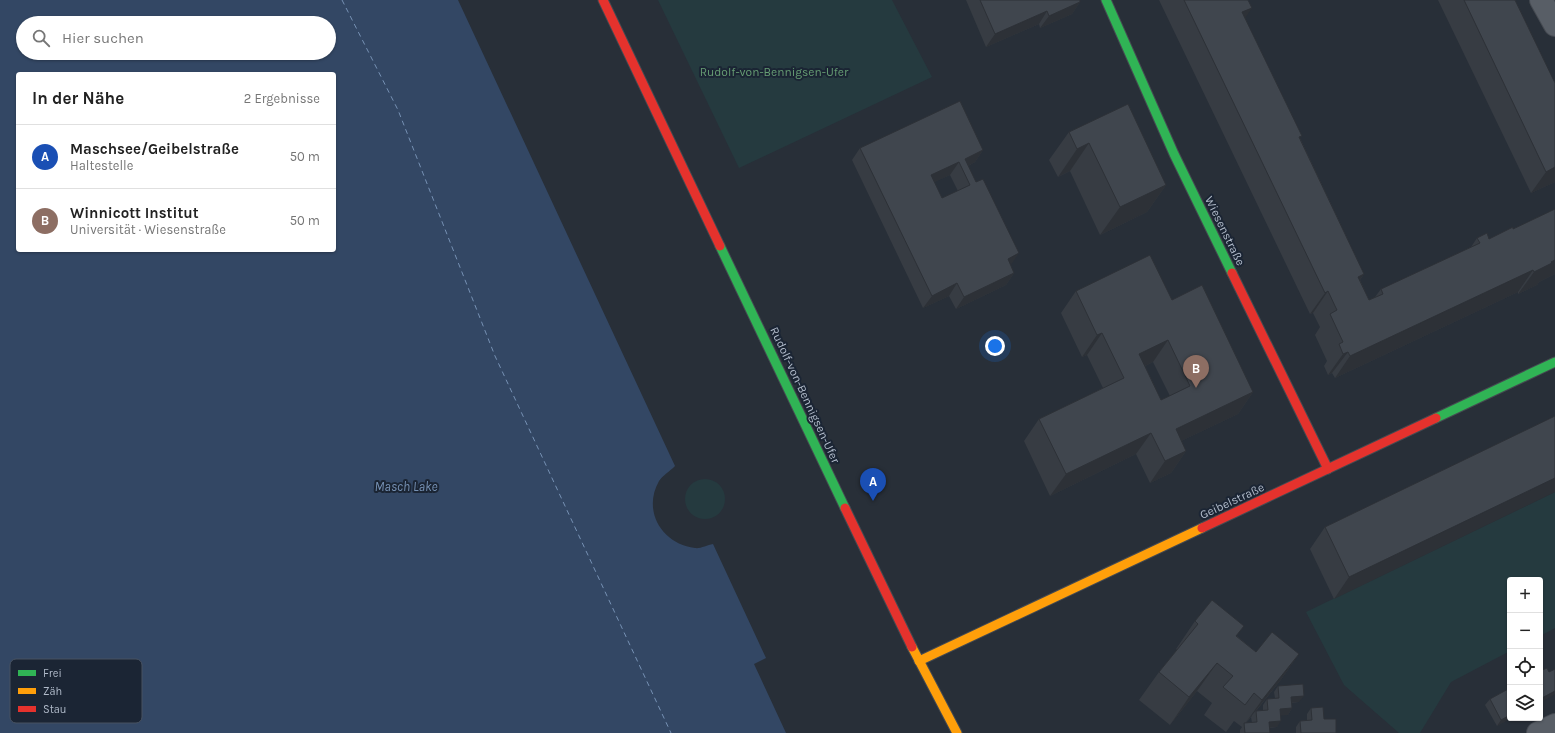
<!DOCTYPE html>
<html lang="de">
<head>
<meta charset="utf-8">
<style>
	:root { --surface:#fff; --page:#f6f6f6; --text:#222; --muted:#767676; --line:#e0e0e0; --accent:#d93025 }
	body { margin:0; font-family:Karla,sans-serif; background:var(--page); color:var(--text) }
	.controls { position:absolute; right:12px; bottom:12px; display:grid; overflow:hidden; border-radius:4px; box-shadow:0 1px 3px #0004 }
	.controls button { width:36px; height:36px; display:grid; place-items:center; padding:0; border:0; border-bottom:1px solid var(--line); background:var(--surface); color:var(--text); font:20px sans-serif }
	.you { position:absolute; left:995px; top:346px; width:14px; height:14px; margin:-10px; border:3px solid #fff; border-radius:50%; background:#1a73e8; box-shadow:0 0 0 6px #1a73e833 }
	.badge { display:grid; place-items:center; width:26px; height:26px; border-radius:50%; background:var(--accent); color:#fff; font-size:13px; font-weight:700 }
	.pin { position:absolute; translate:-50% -33px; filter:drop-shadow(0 1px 2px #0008) }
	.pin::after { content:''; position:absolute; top:21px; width:14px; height:12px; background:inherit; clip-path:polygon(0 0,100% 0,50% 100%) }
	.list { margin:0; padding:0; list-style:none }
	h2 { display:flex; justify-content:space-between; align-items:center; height:52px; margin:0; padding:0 16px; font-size:17px }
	h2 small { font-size:13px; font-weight:400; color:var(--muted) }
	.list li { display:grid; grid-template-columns:26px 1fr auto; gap:12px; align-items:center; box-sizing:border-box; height:64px; padding:0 16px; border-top:1px solid var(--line) }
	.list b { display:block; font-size:15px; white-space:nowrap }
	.list p { margin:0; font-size:13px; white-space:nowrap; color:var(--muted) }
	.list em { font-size:13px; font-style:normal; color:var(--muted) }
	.icon { flex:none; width:22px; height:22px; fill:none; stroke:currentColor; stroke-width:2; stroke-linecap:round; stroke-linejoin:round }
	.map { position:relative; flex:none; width:1555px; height:733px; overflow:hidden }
	.search { position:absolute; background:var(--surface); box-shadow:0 1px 3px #0004; left:16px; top:16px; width:320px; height:44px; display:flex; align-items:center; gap:10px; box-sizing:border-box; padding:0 14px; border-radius:22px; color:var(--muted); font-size:15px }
	.panel { position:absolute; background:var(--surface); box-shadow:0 1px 3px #0004; left:16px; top:72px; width:320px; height:180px; border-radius:4px }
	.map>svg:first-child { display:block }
	.green { fill:#253a3f }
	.water { fill:#334764; fill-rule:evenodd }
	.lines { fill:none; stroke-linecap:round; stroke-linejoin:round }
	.ferry { stroke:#7691b4; stroke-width:1; stroke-dasharray:5 4; stroke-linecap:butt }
	.street-casing { stroke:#454a51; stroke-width:24 }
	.fast-casing { stroke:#454a51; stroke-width:11 }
	.slow-casing { stroke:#454a51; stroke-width:11 }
	.jam-casing { stroke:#454a51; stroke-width:11 }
	.street { stroke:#585e66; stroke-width:22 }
	.fast { stroke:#30b455; stroke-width:9 }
	.slow { stroke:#ff9f0a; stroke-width:9 }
	.jam { stroke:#e5322d; stroke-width:9 }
	.wall { fill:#373c43; fill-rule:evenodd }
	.shaded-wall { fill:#2d3137 }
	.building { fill:#40464e; stroke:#2d3137; fill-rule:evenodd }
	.labels { text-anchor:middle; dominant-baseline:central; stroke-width:4; stroke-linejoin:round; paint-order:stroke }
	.park-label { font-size:12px; fill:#669d73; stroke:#1b2534 }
	.street-label { font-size:12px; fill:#b1bbca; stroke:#1b2534 }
	.water-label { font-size:13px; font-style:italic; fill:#7691b4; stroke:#1b2534 }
	.key { fill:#1b2534; stroke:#485261; stroke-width:1 }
	.key-label { font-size:11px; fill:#b1bbca }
</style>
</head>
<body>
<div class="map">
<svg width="1555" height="733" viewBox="0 0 1555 733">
	<rect width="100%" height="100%" fill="#282f38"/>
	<g class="green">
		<polygon points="658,0 892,0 932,77 739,168"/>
		<circle cx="705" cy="499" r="20"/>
		<polygon points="1555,492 1555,628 1540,636 1540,580 1510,580 1510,651 1451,682 1420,733 1399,733 1344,685 1306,612"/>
	</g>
	<path class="water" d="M0,0h458l217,466c-5,5 -13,10 -16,15 -17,30 3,63 36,67 5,1 12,-3 18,-4l53,114 -12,6 32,69h-786zM23,23h306v30h-306zM18,74h316v176h-316z"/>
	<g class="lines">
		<polyline class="ferry" points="342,0 398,110 495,356 671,733"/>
		<defs>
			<g id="street">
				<polyline points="1541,0 1555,25"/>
				<polyline points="1538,733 1555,725"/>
			</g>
			<g id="fast">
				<polyline points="1106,0 1174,154 1232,273"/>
				<polyline points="720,246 845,508"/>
				<polyline points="1436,418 1555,362"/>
			</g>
			<g id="slow">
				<polyline points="912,647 957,733"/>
				<polyline points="919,661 1202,528"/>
			</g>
			<g id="jam">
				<polyline points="603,0 720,246"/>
				<polyline points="1232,273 1328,469"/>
				<polyline points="845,508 912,647"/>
				<polyline points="1202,528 1436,418"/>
			</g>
		</defs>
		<use href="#street" class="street-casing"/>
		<use href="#fast" class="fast-casing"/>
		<use href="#slow" class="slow-casing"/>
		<use href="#jam" class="jam-casing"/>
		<use href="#street" class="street"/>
		<use href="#fast" class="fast"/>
		<use href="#slow" class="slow"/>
		<use href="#jam" class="jam"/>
	</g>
	<g class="wall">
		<polygon points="966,0 1080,0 1080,2 1072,14 1040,28 1039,24 986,47"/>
		<polygon points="1159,0 1248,0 1245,18 1300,138 1364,274 1360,280 1369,300 1375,297 1381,289 1471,247 1477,238 1489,239 1513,229 1555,209 1555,274 1539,282 1537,285 1518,294 1518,292 1335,378 1332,373 1328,375 1324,366 1327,361 1315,335 1320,327 1313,313 1310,314"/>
		<polygon points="1438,0 1515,0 1555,83 1555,182 1531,193"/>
		<polygon points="1069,132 1166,185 1147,212 1100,235 1070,171 1058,177 1049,160"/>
		<path d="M860,148l123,2 -8,12 -7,4 46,107 -8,12 -50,24 -7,-13 -26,12 -71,-148zM950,175l8,16 -16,7 -8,-16z"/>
		<path d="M1076,291l96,9 81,92 -15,22 -57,27 5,10 -15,22 -21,10 -14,-29 -86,42 -26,-55 15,-22 64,-31 -16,-33 -5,2 -21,-44zM1153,362l17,34 -9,4 -16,-34z"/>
		<polygon points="1555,416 1334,599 1310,549 1325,527"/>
		<path d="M1195,621l42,15 19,16 43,2 -19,27 -24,30 7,-1v-5l4,-6 8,-1 -1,-6 4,-6 21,16 -7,1v5l-4,7h-7l-4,12 -8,1 1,5h-30v-3l2,-3 -8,-6 -8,11 -22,-17 8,-12 -15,-12 -27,34 -31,-25 20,-28 18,-22 -1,-1zM1256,711l-5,6 1,6h-6z"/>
		<polygon points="1490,699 1510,718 1497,726 1485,705"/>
		<polygon points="1311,708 1324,719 1336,733 1296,733 1296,727 1300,721 1307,720 1307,714"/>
	</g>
	<g class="shaded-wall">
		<polygon points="1080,2 1072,14 1040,28 1049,16"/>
		<polygon points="1252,8 1237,30 1242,12"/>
		<polygon points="1047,11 1039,24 986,47 995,34"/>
		<polygon points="1089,143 1070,171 1058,177 1077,149"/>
		<polygon points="983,150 975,162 962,169 965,159"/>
		<polygon points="959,162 950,175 922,188 931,175"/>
		<polygon points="1555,167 1555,182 1531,193 1546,172"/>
		<polygon points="1166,185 1147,212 1100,235 1120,207"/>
		<polygon points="1019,253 1011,265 1008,259"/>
		<polygon points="1555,260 1555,274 1539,282 1537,285 1518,294 1534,272"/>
		<polygon points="1533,270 1518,292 1335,378 1350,356"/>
		<polygon points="1014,273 1006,285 956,309 964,297"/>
		<polygon points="1364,274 1348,296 1358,277"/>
		<polygon points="957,283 949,296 923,308 932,296"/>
		<polygon points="1328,291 1313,313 1310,314 1325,293"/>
		<polygon points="1102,333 1087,355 1082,357 1097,335"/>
		<polygon points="1168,340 1153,362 1124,376 1139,354"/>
		<polygon points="1348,352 1332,373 1328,375 1343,354"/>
		<polygon points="1253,392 1238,414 1160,451 1176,429"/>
		<polygon points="1151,433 1136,454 1050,496 1066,474"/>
		<polygon points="1186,451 1171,473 1150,483 1165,461"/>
		<polygon points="1555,478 1555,492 1334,599 1349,577"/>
		<polygon points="1299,654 1280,681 1244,725 1262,700"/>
		<polygon points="1217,663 1197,691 1170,725 1189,697"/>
		<polygon points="1555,691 1555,694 1554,695 1540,703 1540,699"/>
		<polygon points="1304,696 1299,702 1287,703 1291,697"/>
		<polygon points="1292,708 1288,715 1276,716 1280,709"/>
		<polygon points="1510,715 1510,718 1512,718 1497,726 1501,720"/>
		<polygon points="1281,721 1277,727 1264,728 1269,722"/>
	</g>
	<g class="building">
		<polygon points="980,0 1080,0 1080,2 1049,16 1047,11 995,34"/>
		<polygon points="1184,0 1248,0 1252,8 1242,12 1302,136 1299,137 1364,274 1358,277 1369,300 1383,294 1381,289 1480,243 1477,238 1487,233 1489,239 1513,227 1513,229 1555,209 1555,260 1551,262 1552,263 1534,272 1533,270 1350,356 1348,352 1343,354 1339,344 1343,342 1330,314 1337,310 1335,306 1328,291 1325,293"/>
		<polygon points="1464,0 1515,0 1555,83 1555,167 1546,172"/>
		<path d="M960,101l23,49 -18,9 11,23 7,-3 36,74 -11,6 6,14 -50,24 -7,-14 -25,13 -72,-148zM959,162l11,23 -28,13 -11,-23z"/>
		<polygon points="1128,104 1166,185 1120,207 1089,143 1077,149 1069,132"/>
		<path d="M1150,255l22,45 30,-15 51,107 -77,37 10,22 -21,10 -14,-28 -85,41 -27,-55 85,-41 -22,-45 -5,2 -21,-44zM1168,340l22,46 -29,14 -22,-46z"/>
		<polygon points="1555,416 1555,478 1349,577 1325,527"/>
		<polygon points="1212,600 1244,626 1236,636 1256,652 1272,632 1299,654 1262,700 1254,693 1245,705 1223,687 1233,676 1217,663 1189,697 1159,672 1198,624 1195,621"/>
		<polygon points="1547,668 1549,672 1555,669 1555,691 1540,699 1540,671"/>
		<polygon points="1303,684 1304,696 1291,697 1292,708 1280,709 1281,721 1269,722 1270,733 1245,733 1244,723 1257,722 1256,711 1268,710 1267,699 1279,698 1278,686"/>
		<polygon points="1510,688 1510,715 1501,720 1490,699"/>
		<polygon points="1323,707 1324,719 1336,719 1336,733 1301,733 1300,721 1312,720 1311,708"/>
	</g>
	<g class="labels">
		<g class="park-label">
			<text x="774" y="72">Rudolf-von-Bennigsen-Ufer</text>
		</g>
		<g class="street-label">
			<text transform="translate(1225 231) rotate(64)">Wiesenstraße</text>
			<text transform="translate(805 395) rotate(65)">Rudolf-von-Bennigsen-Ufer</text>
			<text transform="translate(1232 501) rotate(-25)">Geibelstraße</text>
		</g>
		<g class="water-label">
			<text x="406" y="486">Masch Lake</text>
		</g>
	</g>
	<rect x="10" y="659" width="132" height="64" rx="6" class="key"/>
	<rect x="18" y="670" width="18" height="6" fill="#30b455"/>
	<rect x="18" y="688" width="18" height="6" fill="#ff9f0a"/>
	<rect x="18" y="706" width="18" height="6" fill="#e5322d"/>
	<g class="key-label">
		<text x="43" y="677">Frei</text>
		<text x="43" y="695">Zäh</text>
		<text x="43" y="713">Stau</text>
	</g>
</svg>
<div class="controls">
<button>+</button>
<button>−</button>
<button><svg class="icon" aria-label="locate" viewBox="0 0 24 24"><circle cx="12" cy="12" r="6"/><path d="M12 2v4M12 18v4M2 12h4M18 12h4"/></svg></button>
<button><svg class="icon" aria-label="layers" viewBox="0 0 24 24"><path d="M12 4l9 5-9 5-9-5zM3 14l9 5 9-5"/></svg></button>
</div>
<div class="you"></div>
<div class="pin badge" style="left:873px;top:501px;background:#1a4fb4">A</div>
<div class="pin badge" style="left:1196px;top:388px;background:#8d6e63">B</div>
<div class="search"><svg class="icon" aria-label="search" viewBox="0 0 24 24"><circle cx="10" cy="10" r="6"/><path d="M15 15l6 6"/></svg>Hier suchen</div>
<section class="panel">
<h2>In der Nähe<small>2 Ergebnisse</small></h2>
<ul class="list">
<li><span class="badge" style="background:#1a4fb4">A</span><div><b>Maschsee/Geibelstraße</b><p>Haltestelle</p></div><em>50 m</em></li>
<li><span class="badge" style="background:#8d6e63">B</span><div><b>Winnicott Institut</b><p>Universität · Wiesenstraße</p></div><em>50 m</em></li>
</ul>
</section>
</div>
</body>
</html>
